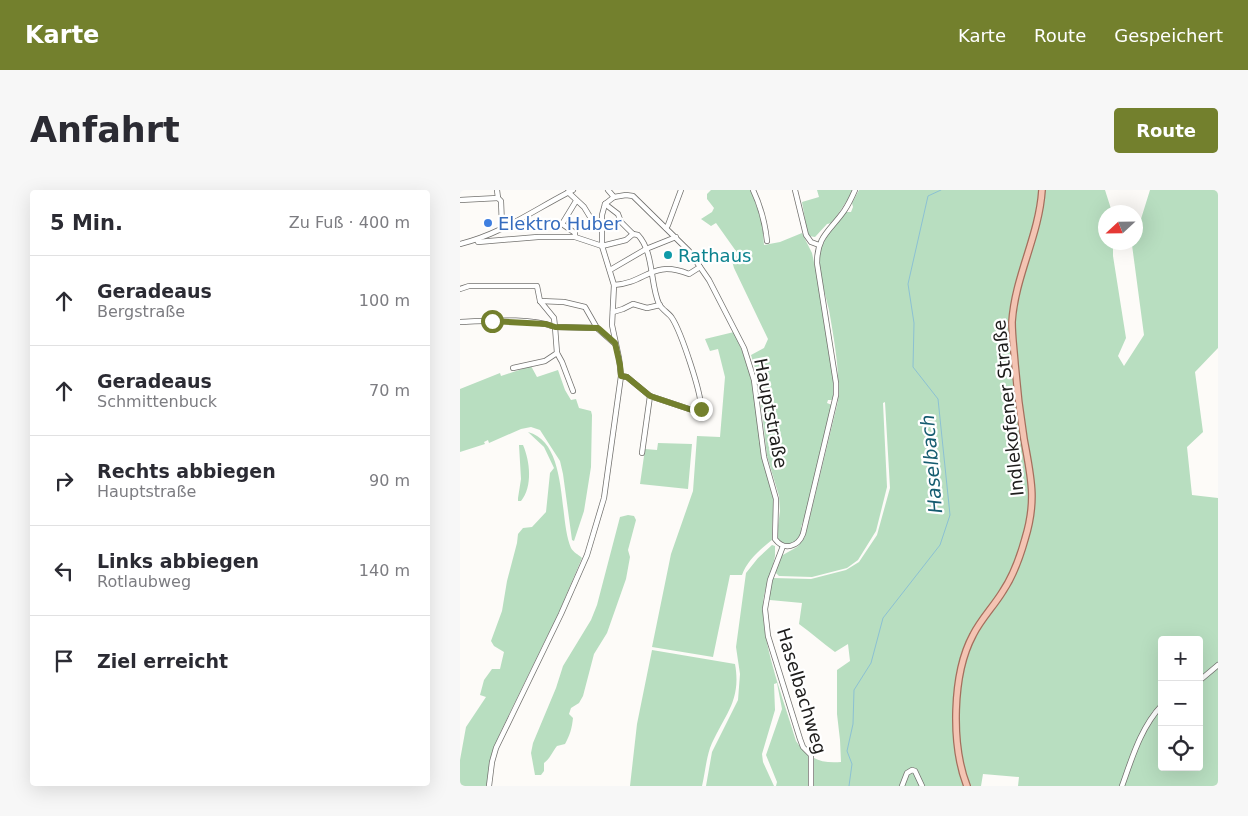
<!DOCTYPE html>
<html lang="de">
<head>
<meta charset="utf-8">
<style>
	:root { --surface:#fff; --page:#f7f7f7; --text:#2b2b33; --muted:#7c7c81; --line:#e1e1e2; --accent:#73802d }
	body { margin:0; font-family:"DejaVu Sans",sans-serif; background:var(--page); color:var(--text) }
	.controls { position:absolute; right:15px; bottom:15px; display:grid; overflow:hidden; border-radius:5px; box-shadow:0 5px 20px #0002 }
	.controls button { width:45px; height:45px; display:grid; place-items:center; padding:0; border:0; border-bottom:1px solid var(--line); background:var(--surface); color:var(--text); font:25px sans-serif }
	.compass { position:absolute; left:638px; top:15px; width:45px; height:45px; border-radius:50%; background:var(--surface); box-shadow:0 5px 20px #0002; rotate:248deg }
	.stop { position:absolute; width:15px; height:15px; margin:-11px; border:4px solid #73802d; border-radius:50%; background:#fff }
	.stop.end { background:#73802d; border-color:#fff; box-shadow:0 1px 5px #0008 }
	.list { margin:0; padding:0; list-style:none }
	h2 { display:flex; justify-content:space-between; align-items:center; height:65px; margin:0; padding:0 20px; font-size:21px }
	h2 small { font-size:16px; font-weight:400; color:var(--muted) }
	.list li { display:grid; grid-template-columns:32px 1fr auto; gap:15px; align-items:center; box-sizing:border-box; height:90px; padding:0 20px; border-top:1px solid var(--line) }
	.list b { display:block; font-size:19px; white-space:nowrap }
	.list p { margin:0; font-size:16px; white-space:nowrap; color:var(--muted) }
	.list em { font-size:16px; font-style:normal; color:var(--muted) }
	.icon { flex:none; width:28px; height:28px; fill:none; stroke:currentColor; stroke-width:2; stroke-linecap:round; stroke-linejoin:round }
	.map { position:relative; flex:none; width:758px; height:596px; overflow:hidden; border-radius:5px }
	header { display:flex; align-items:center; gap:30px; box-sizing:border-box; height:70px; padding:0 25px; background:var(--accent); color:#fff }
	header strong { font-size:24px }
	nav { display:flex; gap:28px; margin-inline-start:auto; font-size:18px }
	.intro { display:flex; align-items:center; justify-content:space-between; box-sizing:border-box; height:120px; padding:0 30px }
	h1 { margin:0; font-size:35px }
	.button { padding:12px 22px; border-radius:5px; background:var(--accent); color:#fff; font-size:18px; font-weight:700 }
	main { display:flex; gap:30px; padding:0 30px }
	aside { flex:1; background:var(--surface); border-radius:5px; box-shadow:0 5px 20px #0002 }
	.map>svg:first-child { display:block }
	.green { fill:#b8dec0; fill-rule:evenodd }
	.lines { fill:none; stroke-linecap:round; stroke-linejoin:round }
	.stream { stroke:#8cc1d3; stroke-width:1 }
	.minor-casing { stroke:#73726f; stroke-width:6 }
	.major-casing { stroke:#a46f5d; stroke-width:8 }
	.minor { stroke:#fff; stroke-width:4.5 }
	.major { stroke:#f4c4b3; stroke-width:5.5 }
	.route { stroke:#73802d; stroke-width:6 }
	.shop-dot { fill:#3f7fe0; stroke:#fff; stroke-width:2 }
	.culture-dot { fill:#0f9aa8; stroke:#fff; stroke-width:2 }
	.labels { text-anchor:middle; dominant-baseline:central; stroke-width:4.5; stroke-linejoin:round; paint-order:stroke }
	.shop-label { font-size:18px; fill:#366cbe; stroke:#fff; text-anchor:start }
	.culture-label { font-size:18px; fill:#0d838f; stroke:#fff; text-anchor:start }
	.street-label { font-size:18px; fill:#1d1c1b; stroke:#fff }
	.water-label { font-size:19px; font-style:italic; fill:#165c70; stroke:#fff }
</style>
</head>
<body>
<header>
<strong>Karte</strong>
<nav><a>Karte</a><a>Route</a><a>Gespeichert</a></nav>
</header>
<div class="intro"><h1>Anfahrt</h1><a class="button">Route</a></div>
<main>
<aside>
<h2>5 Min.<small>Zu Fuß · 400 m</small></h2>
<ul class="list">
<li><svg class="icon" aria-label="ahead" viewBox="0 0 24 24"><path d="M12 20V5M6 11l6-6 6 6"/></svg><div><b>Geradeaus</b><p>Bergstraße</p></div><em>100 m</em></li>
<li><svg class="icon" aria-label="ahead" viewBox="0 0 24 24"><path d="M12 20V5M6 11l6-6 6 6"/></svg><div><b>Geradeaus</b><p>Schmittenbuck</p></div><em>70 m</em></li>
<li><svg class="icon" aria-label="right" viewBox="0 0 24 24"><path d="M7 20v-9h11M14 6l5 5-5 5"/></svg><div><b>Rechts abbiegen</b><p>Hauptstraße</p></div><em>90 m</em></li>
<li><svg class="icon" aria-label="left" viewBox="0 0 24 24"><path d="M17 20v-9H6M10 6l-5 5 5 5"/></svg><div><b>Links abbiegen</b><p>Rotlaubweg</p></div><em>140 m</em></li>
<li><svg class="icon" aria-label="arrive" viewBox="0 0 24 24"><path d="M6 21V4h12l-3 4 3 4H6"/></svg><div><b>Ziel erreicht</b></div></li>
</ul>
</aside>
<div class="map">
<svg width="758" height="596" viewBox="0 0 758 596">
	<rect width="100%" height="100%" fill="#fdfbf8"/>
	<g class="green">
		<polygon points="251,0 291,0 302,32 304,55 320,52 342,43 352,63 362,109 374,195 373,210 368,210 367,213 372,215 348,317 341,337 342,340 339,349 331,355 322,354 318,349 317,343 320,321 319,306 307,266 298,188 291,165 304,158 308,149 274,78 272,71 278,64 256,33 251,36 241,29 252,22 254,18 247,9 247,4"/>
		<polygon points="357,0 394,0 372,33 367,34 355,47 349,46 347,41 342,12 359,7"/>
		<path d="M399,0h246l7,22h-6v30l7,1v13l13,82 -8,18 6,10 20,-31 -12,-90 1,-2 3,-1v-7l14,-45h68v158l-23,24 8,60 -16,15 5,48 26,3v288h-200l1,-9 -36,-3 -2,12h-205l1,-4 -11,-27 16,-46 -5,-26 -3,1 1,26 -13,44 1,8 11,24h-68l6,-34 26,-52 2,-26 -4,-27 10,-74 12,-15 14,-13 3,1v10c-3,17 -13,36 -12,53 0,39 22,94 33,132 11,17 25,23 45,21l-1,-22 -3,-26v-44l13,-9 -2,-17 -13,8c-13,-9 -23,-19 -36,-28l3,-21 -32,-3 -2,-1 5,-21 38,1 35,-9 13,-8 18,-27 13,-47 -5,-86 -2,1 4,84 -11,44 -18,29 -11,8 -35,9 -33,-1 -5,-5 7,-15 16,-9 8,-10 33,-136c2,-30 -4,-62 -9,-91 -4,-18 -14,-47 -8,-64 5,-14 16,-23 25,-34h5l2,-5 -1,-4zM702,450h37v127h-37z"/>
		<path d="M274,142l11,26 9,28 9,75 11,40 -2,29 1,9c-11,9 -26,21 -31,36h-12l-17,82 -61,-10 19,-93 22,-63 4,-55 23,1 5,-60 -7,-28 -8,2 -5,-12z"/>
		<polygon points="71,176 77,187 98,180 105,200 111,210 116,209 119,218 131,221 132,225 131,277 124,321 114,351 112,350 103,284 100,271 80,240 71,237 61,239 29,253 28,250 24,252 25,254 0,262 0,199 40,183 41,186"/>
		<path d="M68,242c41,11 30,86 43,116 2,4 8,7 11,10l-23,54 -59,121 -10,27 -3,26h-27v-26l6,-33 20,-30 -6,-2 4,-15 8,-11h8l4,-17 -10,-6 -3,-5 11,-30 5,-30 10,-38 1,-9 5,-6 9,-1 14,-15 4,-39 4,-5 -10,-21z"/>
		<polygon points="198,253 232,254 228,299 180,294 185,259 197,260"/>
		<path d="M59,255h4c7,16 10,42 -2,56h-3v-3l3,-19z"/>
		<path d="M168,325l6,1 2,4 -8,30 2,7 -4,22 -19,54 -13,21 -11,42 -4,7 -8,5 -2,6 4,4c-1,10 -3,17 -8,26l-8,2c-5,6 -7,13 -13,17v8l-3,4h-6l-4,-22 2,-10 23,-55 7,-22 28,-46 6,-15 23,-88z"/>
		<path d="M192,460l83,14c7,38 -12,52 -25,84 -4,12 -5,25 -8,38h-72l7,-62z"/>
	</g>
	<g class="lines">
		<polyline class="stream" points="389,596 392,574 387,561 393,534 394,500 411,473 423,428 480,355 490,325 478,209 453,177 454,133 448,94 468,6 481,0"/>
		<defs>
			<g id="minor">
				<polyline points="37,0 38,8 41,11 42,35 44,38"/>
				<polyline points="148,0 154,7"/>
				<path d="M293,0c8,17 12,32 14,51"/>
				<polyline points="335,0 346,45 351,52 359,55"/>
				<polyline points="108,2 124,17 135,35 142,37"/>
				<polyline points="0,10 38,8"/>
				<path d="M145,14l13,10 3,8 12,12 5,1c16,17 12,49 21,69 3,6 10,9 13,14 9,14 30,76 29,91l-6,2 -45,-15 -23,-19 -6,-1"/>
				<polyline points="206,38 208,35 221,0"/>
				<polyline points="115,47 115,43 102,34 116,11"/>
				<polyline points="17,50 18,52 78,47 115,47 142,56 166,50 173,44"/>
				<path d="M0,54c42,-10 75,-35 113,-54"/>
				<polyline points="150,80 186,59 216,47"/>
				<path d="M154,95c33,-2 37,-26 75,-11l11,-7"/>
				<polyline points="0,99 9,96 77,96 80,111 94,128 95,137 137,138 154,153"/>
				<polyline points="80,111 104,112 125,117 137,138"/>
				<polyline points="153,122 163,119 173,114 187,118 200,115"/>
				<path d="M0,132c29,-1 67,-5 95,5l2,26 -12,8 -32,7"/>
				<polyline points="97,163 102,172 113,201"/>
				<polyline points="182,263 190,206"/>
				<polyline points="323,356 310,390 305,419 308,446 340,549 343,557 351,565 351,596"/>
				<polyline points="739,491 758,475"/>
				<path d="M29,596l3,-24 4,-14 65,-134 26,-59 17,-57 17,-122 -2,-18 -7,-33 2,-40 -12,-39v-31l3,-11 9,-7 12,-2 7,1 56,55 20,29 35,68 10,32 10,77 12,42 -1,40c9,12 23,8 28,-5l33,-139v-12l-19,-120c0,-27 13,-32 27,-52 4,-6 8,-14 11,-21"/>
				<polyline points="442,596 447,583 452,580 455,581 462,596"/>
				<path d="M662,596c10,-28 19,-59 40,-81"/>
			</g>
			<path id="major" d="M507,596c-16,-41 -15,-112 6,-151 8,-16 21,-29 30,-44 10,-15 17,-34 22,-52 12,-39 6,-61 -1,-100 -4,-25 -7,-50 -9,-75 -1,-14 -3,-28 -3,-42 3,-46 27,-86 30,-132"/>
		</defs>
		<use href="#minor" class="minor-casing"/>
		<use href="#major" class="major-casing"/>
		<use href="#minor" class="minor"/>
		<use href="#major" class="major"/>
	</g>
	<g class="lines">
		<polyline class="route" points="32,131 86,134 95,137 138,138 155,153 160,175 161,186 167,187 190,206 235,221 241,219"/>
	</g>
	<circle class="shop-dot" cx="28" cy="33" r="5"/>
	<circle class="culture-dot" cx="208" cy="65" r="5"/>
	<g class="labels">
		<g class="shop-label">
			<text x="38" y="33">Elektro Huber</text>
		</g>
		<g class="culture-label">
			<text x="218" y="65">Rathaus</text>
		</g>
		<g class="street-label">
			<text transform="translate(548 218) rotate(-96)">Indlekofener Straße</text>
			<text transform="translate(311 223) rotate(79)">Hauptstraße</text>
			<text transform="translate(342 501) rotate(73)">Haselbachweg</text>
		</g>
		<g class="water-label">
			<text transform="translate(471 274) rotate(-95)">Haselbach</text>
		</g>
	</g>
</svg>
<div class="controls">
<button>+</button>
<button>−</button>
<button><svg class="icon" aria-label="locate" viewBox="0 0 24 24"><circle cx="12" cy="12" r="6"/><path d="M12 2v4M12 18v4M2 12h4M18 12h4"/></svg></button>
</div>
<svg class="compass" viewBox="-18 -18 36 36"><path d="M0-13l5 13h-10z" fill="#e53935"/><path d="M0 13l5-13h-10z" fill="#7c7c81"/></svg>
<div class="stop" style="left:32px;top:131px"></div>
<div class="stop end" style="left:241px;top:219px"></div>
</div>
</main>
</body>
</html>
